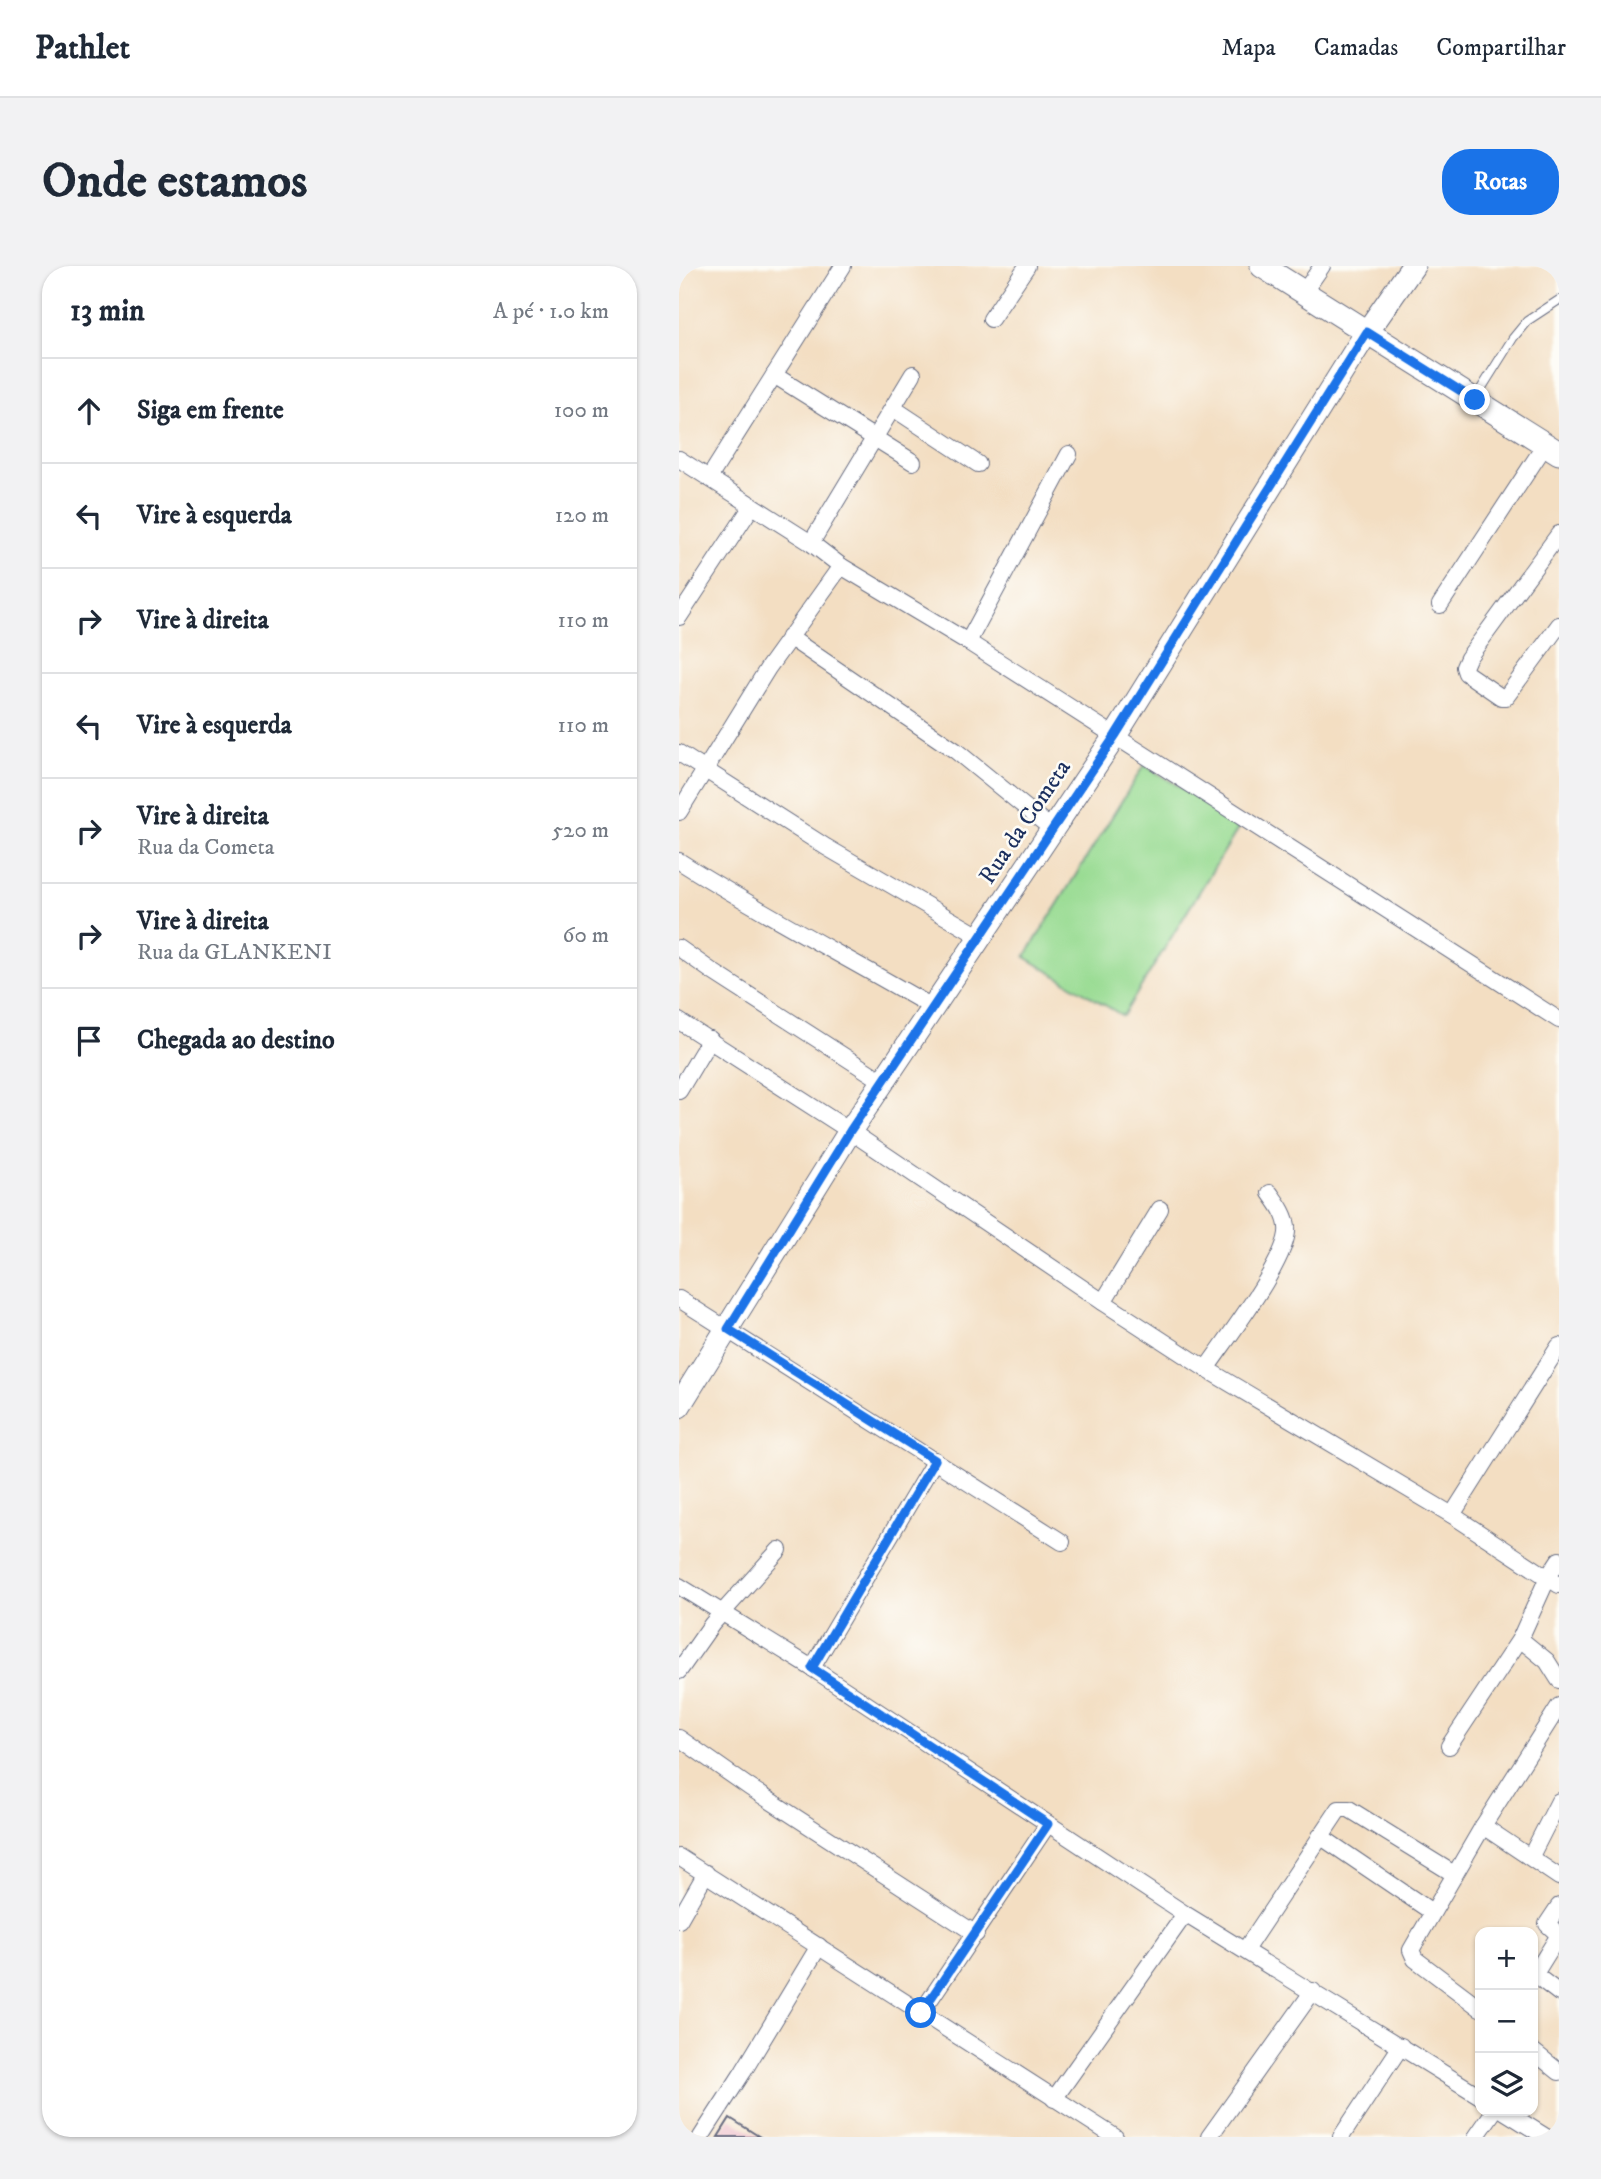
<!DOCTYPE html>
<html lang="pt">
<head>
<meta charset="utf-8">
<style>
	:root { --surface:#fff; --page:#f2f2f3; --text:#1f2937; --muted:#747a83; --line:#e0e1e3; --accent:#1a73e8 }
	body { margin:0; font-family:"IM FELL DW Pica",serif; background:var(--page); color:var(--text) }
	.controls { position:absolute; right:21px; bottom:21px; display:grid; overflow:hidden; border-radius:14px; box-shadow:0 2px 5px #0004 }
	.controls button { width:63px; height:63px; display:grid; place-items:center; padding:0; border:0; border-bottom:2px solid var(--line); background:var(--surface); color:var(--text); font:35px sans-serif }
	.stop { position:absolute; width:21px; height:21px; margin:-16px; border:5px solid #1a73e8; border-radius:50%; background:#fff }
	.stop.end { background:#1a73e8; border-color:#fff; box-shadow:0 2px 7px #0008 }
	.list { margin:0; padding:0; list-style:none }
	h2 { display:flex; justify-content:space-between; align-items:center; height:91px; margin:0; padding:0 28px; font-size:30px }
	h2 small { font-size:23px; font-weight:400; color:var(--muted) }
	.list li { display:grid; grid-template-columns:46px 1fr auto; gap:21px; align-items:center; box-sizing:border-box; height:105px; padding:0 28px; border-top:2px solid var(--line) }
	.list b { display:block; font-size:26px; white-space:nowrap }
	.list p { margin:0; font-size:23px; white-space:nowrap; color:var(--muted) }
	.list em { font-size:23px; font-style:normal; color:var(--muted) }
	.icon { flex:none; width:38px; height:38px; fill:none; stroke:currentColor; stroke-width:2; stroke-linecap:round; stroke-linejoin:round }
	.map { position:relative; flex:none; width:880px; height:1871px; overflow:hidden; border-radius:28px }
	header { display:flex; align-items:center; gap:42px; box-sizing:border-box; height:98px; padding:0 35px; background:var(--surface); border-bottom:2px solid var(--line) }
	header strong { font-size:33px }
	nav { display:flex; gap:38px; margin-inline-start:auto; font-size:24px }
	.intro { display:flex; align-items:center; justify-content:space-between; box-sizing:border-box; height:168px; padding:0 42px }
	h1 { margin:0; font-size:49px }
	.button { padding:18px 32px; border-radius:28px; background:var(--accent); color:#fff; font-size:24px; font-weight:700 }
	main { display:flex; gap:42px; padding:0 42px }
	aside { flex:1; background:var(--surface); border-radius:28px; box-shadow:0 2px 5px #0004 }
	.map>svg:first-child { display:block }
	.green { fill:#98db92; stroke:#5a8578; stroke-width:2 }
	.building { fill:#e9aabc }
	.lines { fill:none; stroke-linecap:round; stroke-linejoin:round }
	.lane-casing { stroke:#676c81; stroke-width:10 }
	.street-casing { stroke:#676c81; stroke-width:18 }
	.secondary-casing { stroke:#676c81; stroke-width:25 }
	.lane { stroke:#fff; stroke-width:8 }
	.street { stroke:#fff; stroke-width:16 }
	.secondary { stroke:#fff; stroke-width:23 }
	.route { stroke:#1a73e8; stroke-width:9 }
	.labels { text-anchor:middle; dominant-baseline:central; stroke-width:5; stroke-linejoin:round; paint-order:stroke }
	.street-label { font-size:24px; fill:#1b2f5e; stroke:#fdfcf7 }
</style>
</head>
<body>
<header>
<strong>Pathlet</strong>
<nav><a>Mapa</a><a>Camadas</a><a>Compartilhar</a></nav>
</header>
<div class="intro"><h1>Onde estamos</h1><a class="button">Rotas</a></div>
<main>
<aside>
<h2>13 min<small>A pé · 1.0 km</small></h2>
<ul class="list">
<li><svg class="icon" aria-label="ahead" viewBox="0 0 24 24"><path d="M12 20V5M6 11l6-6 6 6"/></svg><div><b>Siga em frente</b></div><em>100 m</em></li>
<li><svg class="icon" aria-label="left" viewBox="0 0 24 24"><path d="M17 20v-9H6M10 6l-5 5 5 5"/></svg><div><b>Vire à esquerda</b></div><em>120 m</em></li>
<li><svg class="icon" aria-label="right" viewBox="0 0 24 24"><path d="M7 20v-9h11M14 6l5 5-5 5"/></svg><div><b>Vire à direita</b></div><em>110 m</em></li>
<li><svg class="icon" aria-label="left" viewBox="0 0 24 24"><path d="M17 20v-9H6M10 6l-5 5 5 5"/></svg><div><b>Vire à esquerda</b></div><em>110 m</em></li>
<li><svg class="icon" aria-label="right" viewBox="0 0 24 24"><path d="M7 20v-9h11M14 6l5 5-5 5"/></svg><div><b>Vire à direita</b><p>Rua da Cometa</p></div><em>520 m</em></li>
<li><svg class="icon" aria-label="right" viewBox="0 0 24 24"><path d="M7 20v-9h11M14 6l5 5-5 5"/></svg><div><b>Vire à direita</b><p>Rua da GLANKENI</p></div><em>60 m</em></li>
<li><svg class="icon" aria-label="arrive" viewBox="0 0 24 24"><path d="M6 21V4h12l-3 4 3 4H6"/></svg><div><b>Chegada ao destino</b></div></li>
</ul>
</aside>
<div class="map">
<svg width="880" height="1871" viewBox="0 0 880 1871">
	<rect width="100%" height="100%" fill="#fdfcf7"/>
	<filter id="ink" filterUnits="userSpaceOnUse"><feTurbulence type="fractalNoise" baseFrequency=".0143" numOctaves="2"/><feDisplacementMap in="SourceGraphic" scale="14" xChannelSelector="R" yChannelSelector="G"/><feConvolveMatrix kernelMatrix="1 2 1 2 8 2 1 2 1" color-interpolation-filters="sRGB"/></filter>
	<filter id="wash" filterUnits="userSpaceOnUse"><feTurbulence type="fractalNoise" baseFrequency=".00686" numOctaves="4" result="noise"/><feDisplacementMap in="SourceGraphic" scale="28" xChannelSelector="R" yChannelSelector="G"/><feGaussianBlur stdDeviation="1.57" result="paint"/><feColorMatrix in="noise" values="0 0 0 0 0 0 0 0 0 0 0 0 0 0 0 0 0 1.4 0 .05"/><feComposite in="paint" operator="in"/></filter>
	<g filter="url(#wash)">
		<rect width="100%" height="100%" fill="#f3dec2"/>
		<polygon class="green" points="465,499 562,558 444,750 346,691"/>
		<g id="blocks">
			<polygon class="building" points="51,1852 81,1871 39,1871"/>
		</g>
	</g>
	<g filter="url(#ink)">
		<use href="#blocks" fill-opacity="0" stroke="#676c81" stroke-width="2"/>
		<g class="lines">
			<defs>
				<polyline id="lane" points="797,131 834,72 848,55 880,34"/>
				<g id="street">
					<polyline points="625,26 643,0"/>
					<polyline points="312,53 348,0"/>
					<polyline points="95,109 234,196"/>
					<polyline points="214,142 299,198"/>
					<polyline points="0,193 132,277 162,300 289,376 880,754"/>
					<polyline points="30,212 164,0"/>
					<polyline points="880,268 789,392 785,401 787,407 822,431 827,431 880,359"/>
					<polyline points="132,277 234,108"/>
					<polyline points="761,339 866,179"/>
					<polyline points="0,351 73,240"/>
					<polyline points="110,371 277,485 373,563"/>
					<polyline points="289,376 390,188"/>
					<polyline points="0,487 147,581 300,670"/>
					<polyline points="0,546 89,402 162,300"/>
					<path d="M0,595c82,52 169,97 253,146"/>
					<polyline points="0,682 34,706 205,816"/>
					<polyline points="0,755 171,865 424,1036 527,1103 773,1249 880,1319"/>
					<polyline points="0,825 31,773"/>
					<polyline points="0,1033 383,1276"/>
					<polyline points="424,1036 481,943"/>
					<path d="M527,1103c18,-27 85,-113 81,-142 -1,-13 -10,-24 -17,-34"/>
					<polyline points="773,1249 880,1080"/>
					<polyline points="0,1320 133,1402 506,1648 801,1830"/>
					<polyline points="841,1373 868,1395 880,1414"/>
					<polyline points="133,1402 256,1194"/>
					<polyline points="0,1405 33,1358 100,1284"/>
					<polyline points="0,1472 70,1521 297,1668"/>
					<polyline points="770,1480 841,1373 869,1311 880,1294"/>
					<polyline points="804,1560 880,1611"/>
					<polyline points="641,1570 753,1646"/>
					<polyline points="852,1590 880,1535"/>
					<polyline points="0,1591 436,1871"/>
					<polyline points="880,1640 868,1658 880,1669"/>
					<polyline points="0,1654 27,1607"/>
					<polyline points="566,1684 660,1543 670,1543 775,1608"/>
					<polyline points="855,1708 880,1727"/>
					<polyline points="854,1711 880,1669"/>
					<polyline points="801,1742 736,1693 732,1684 804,1560 880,1440"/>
					<polyline points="242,1747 369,1558"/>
					<polyline points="854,1785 880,1806"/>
					<polyline points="375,1833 506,1648"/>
					<polyline points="825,1845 867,1871"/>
					<polyline points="22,1871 64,1806 140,1680"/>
					<polyline points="530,1871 634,1725"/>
					<polyline points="662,1871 722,1780"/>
					<polyline points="797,1871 815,1845"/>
				</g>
				<g id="secondary">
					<polyline points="583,0 880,187"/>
					<polyline points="0,1140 171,865 436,470 688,66 734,0"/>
				</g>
			</defs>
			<use href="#lane" class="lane-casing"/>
			<use href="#street" class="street-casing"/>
			<use href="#secondary" class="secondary-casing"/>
			<use href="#lane" class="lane"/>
			<use href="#street" class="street"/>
			<use href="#secondary" class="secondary"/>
		</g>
	</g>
	<g class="lines" filter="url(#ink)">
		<polyline class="route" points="242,1747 369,1558 133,1402 256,1194 49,1063 171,865 436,470 688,66 796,134"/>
	</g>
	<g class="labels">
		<g class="street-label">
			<text transform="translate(346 556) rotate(-56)">Rua da Cometa</text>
		</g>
	</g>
</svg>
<div class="controls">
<button>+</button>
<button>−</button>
<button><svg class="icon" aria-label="layers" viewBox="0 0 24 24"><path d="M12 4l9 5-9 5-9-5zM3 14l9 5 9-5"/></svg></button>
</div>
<div class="stop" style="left:242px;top:1747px"></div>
<div class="stop end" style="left:796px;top:134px"></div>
</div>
</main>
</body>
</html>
